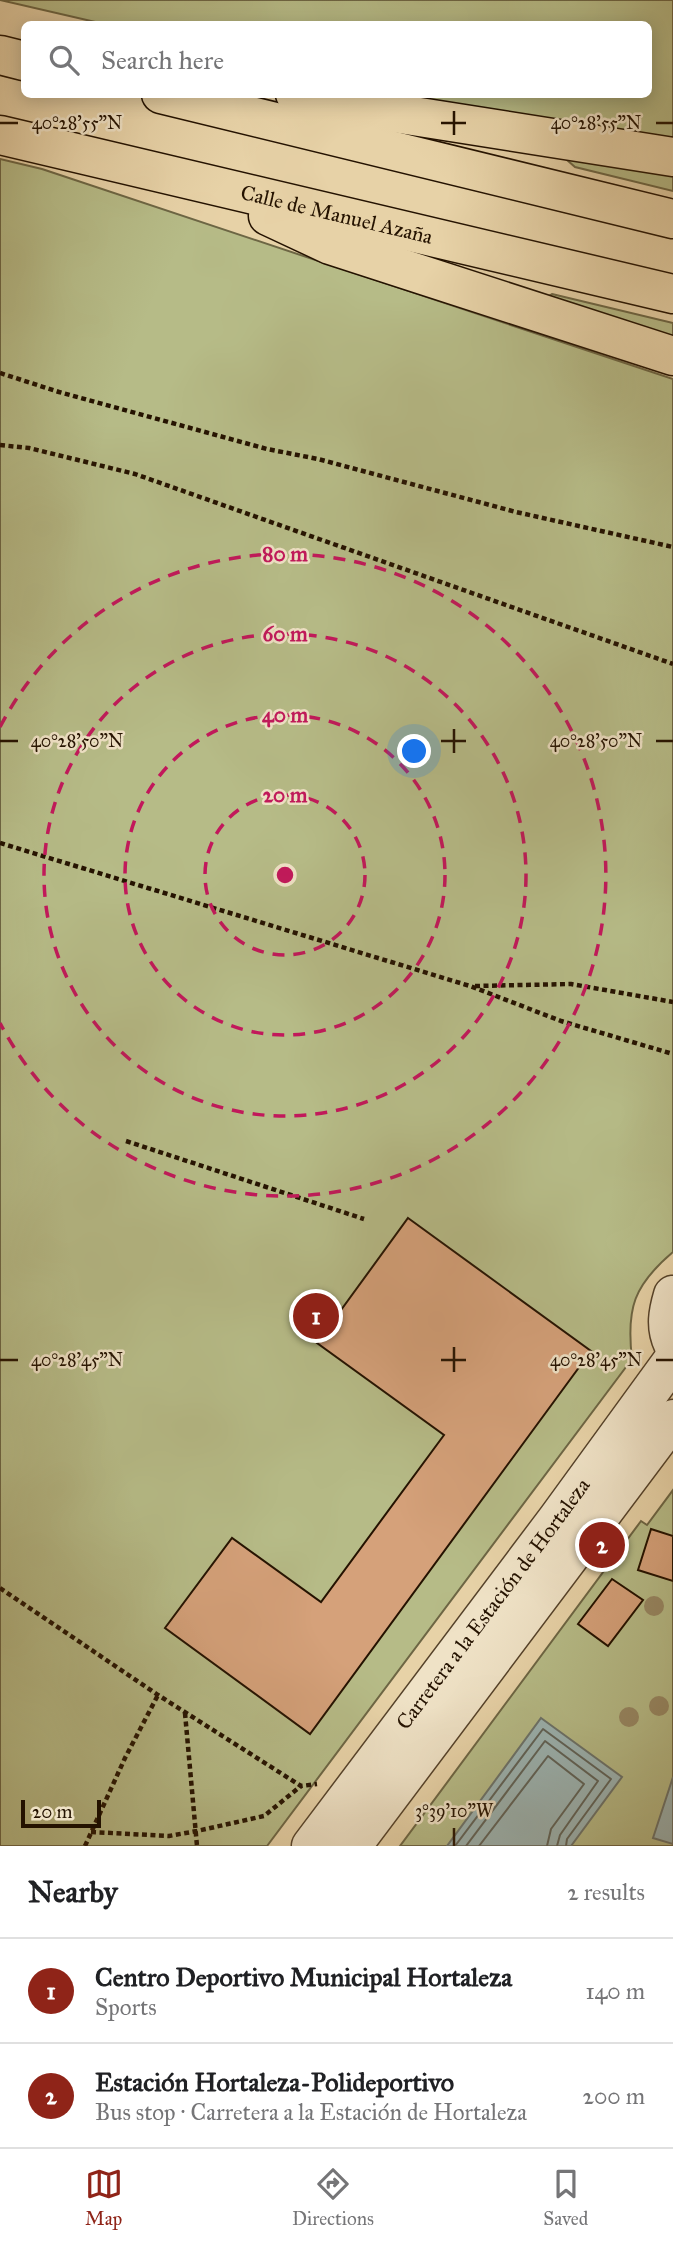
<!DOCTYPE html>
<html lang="en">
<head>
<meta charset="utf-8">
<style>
	:root { --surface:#fff; --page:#f6f6f6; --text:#202124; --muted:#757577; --line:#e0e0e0; --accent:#8f2418 }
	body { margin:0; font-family:"IM FELL Great Primer",serif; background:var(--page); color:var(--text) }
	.scale { position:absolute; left:21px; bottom:18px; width:80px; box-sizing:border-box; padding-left:7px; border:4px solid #241200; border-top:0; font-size:19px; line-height:24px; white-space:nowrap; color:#241200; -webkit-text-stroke:5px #efe2c6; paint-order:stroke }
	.you { position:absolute; left:415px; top:752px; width:24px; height:24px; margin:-18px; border:5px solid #fff; border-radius:50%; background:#1a73e8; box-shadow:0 0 0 10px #1a73e833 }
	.badge { display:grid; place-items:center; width:46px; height:46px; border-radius:50%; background:var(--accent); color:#fff; font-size:23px; font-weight:700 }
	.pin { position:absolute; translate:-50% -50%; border:4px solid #fff; box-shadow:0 2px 7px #0006 }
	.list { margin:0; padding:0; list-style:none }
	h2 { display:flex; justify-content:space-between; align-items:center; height:91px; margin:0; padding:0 28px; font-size:30px }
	h2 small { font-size:23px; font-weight:400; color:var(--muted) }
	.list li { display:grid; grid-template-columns:46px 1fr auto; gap:21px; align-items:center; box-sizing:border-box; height:105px; padding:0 28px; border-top:2px solid var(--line) }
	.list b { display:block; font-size:26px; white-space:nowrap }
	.list p { margin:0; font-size:23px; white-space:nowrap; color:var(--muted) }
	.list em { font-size:23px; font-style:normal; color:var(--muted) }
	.icon { flex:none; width:38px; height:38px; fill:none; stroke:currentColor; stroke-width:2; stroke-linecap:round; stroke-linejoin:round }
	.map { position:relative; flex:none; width:673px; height:1846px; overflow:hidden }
	.search { position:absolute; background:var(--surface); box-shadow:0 4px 18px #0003; left:21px; right:21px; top:21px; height:77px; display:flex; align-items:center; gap:18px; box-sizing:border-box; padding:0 24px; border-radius:10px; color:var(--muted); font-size:26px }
	.sheet { height:301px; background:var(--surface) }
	nav { display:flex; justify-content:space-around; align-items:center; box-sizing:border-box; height:98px; border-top:2px solid var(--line); background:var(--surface); font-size:19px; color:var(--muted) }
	nav a { display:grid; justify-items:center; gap:4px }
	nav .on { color:var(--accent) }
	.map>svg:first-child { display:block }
	.green { fill:#b6bb87; stroke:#6d6644; stroke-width:2 }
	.water { fill:#9cb5b4; stroke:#6c746c; stroke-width:2 }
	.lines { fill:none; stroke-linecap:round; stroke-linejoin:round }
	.shore { stroke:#60645a; stroke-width:2 }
	.building { fill:#d5a17a; stroke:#241200; stroke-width:2 }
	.minor-casing { stroke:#55422a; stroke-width:41 }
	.highway-casing { stroke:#241200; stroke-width:41 }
	.path { stroke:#241200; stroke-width:4.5; stroke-dasharray:5 3.5; stroke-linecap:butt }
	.minor { stroke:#efe2c6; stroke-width:38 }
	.highway { stroke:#e7d2a7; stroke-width:38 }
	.tree { fill:#988965 }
	.ticks { fill:none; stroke:#241200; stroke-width:2.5 }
	.ring { fill:none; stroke:#c2185b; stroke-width:3.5; stroke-dasharray:12 9 }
	.labels { text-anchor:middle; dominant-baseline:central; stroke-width:5; stroke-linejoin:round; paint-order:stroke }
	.street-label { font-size:21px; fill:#241200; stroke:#efe2c6 }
	.ticks-label { font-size:18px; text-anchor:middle; fill:#241200; stroke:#efe2c6; stroke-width:5; stroke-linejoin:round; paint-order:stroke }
	.centre { fill:#c2185b; stroke:#efe2c6; stroke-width:3.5 }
	.ring-label { font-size:21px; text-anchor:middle; font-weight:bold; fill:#c2185b; stroke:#efe2c6; stroke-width:5; stroke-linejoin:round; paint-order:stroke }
</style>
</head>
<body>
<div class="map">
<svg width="673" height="1846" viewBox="0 0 673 1846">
	<rect width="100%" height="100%" fill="#e7d2a7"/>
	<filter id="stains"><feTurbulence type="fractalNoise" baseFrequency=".00286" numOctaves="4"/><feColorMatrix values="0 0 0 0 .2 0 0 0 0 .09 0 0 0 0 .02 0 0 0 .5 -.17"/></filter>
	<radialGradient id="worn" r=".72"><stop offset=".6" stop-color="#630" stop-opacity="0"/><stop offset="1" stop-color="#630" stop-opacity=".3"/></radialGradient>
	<g class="green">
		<polygon points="0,0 673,0 673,141 393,95 648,94 648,24 104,24"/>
		<polygon points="558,152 673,171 673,191 575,167"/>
		<path d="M0,159l42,10 631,210v873c-39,33 -47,56 -41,107l-365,487h-267z"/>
		<polygon points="552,294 673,323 673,346 549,296"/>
		<polygon points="673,1490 673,1846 400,1846 641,1521 647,1525"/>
	</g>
	<g class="water">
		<polygon points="541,1718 622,1777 571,1846 447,1846"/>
		<polygon points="673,1777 673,1844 653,1838"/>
	</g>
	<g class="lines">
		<g class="shore">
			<polyline points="455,1846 543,1729 611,1779 567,1839 566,1846"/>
			<polyline points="466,1846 545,1741 598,1781 560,1835 557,1846"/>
			<polyline points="479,1846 548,1756 584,1784 551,1829 547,1846"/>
		</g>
	</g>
	<g class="building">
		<polygon points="408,1218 591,1351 310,1734 165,1628 232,1538 321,1602 444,1435 317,1343"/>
		<polygon points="651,1529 673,1536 673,1581 638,1570"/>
		<polygon points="612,1579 643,1600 608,1646 578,1624"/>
	</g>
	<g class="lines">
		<defs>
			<g id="minor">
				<path d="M673,1295c-5,17 -8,32 0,49"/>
				<path id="s1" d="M311,1846l247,-328 115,-158"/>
				<polyline points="352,1846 673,1419"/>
			</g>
			<g id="highway">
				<polyline points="0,55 24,61"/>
				<polyline points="161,94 673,219"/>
				<polyline points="295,94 394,113 673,157"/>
				<path id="s2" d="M0,135l673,159"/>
				<polyline points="268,216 330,245 673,356"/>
			</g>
		</defs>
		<use href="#minor" class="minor-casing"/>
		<use href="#highway" class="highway-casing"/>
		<g class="path">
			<polyline points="0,373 59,392 267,449 318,459 516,512 673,547"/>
			<polyline points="0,445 29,448 135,474 673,664"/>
			<polyline points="0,843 470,986 561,1021 673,1054"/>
			<polyline points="475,986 571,984 673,1002"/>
			<polyline points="126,1141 364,1219"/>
			<polyline points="0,1588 158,1695 301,1786 317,1784"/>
			<polyline points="185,1713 197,1846"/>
			<polyline points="91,1832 169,1836 197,1831 264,1816 301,1786"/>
			<polyline points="85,1846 125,1758 158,1695"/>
		</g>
		<use href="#minor" class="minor"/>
		<use href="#highway" class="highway"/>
	</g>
	<g class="tree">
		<circle cx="654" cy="1606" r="10"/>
		<circle cx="659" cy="1706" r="10"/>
		<circle cx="629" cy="1717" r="10"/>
	</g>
	<path class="ticks" d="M454,111v24M0,123h18M441,123h25M656,123h17M454,729v24M0,741h18M441,741h25M656,741h17M454,1347v25M0,1360h18M441,1360h25M656,1360h17M454,1828v18"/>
	<g class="ring">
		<circle cx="285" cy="875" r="80"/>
		<circle cx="285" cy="875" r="160"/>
		<circle cx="285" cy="875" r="241"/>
		<path d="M0 727A321 321 0 1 1 0 1023"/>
	</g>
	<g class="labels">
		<g class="street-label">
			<text stroke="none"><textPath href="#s2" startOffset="346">Calle de Manuel Azaña</textPath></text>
			<text stroke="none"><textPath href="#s1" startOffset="303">Carretera a la Estación de Hortaleza</textPath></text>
		</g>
	</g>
	<g class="ticks-label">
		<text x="77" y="129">40°28'55"N</text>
		<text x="596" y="129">40°28'55"N</text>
		<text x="77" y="747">40°28'50"N</text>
		<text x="596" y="747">40°28'50"N</text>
		<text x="77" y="1366">40°28'45"N</text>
		<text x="596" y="1366">40°28'45"N</text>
		<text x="454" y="1817">3°39'10"W</text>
	</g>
	<circle cx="285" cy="875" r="10" class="centre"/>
	<g class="ring-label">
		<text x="285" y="561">80 m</text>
		<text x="285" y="641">60 m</text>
		<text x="285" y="722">40 m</text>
		<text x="285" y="802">20 m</text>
	</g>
	<rect width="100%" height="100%" filter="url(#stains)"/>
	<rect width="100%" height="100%" fill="url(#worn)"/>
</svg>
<div class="scale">20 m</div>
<div class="you"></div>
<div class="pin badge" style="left:316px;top:1316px">1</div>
<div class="pin badge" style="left:602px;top:1545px">2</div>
<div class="search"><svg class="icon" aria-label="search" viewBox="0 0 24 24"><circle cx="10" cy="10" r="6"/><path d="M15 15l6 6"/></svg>Search here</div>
</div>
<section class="sheet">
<h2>Nearby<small>2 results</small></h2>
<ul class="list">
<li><span class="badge">1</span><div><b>Centro Deportivo Municipal Hortaleza</b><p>Sports</p></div><em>140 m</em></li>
<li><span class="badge">2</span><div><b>Estación Hortaleza-Polideportivo</b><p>Bus stop · Carretera a la Estación de Hortaleza</p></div><em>200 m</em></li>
</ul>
</section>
<nav>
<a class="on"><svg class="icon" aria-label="map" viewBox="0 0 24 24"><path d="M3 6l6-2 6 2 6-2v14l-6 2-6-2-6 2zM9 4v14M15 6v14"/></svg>Map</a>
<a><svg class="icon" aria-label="directions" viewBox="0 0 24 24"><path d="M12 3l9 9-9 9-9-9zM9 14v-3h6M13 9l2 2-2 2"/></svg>Directions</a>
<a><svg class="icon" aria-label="saved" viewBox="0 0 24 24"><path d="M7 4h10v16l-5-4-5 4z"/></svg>Saved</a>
</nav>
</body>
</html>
